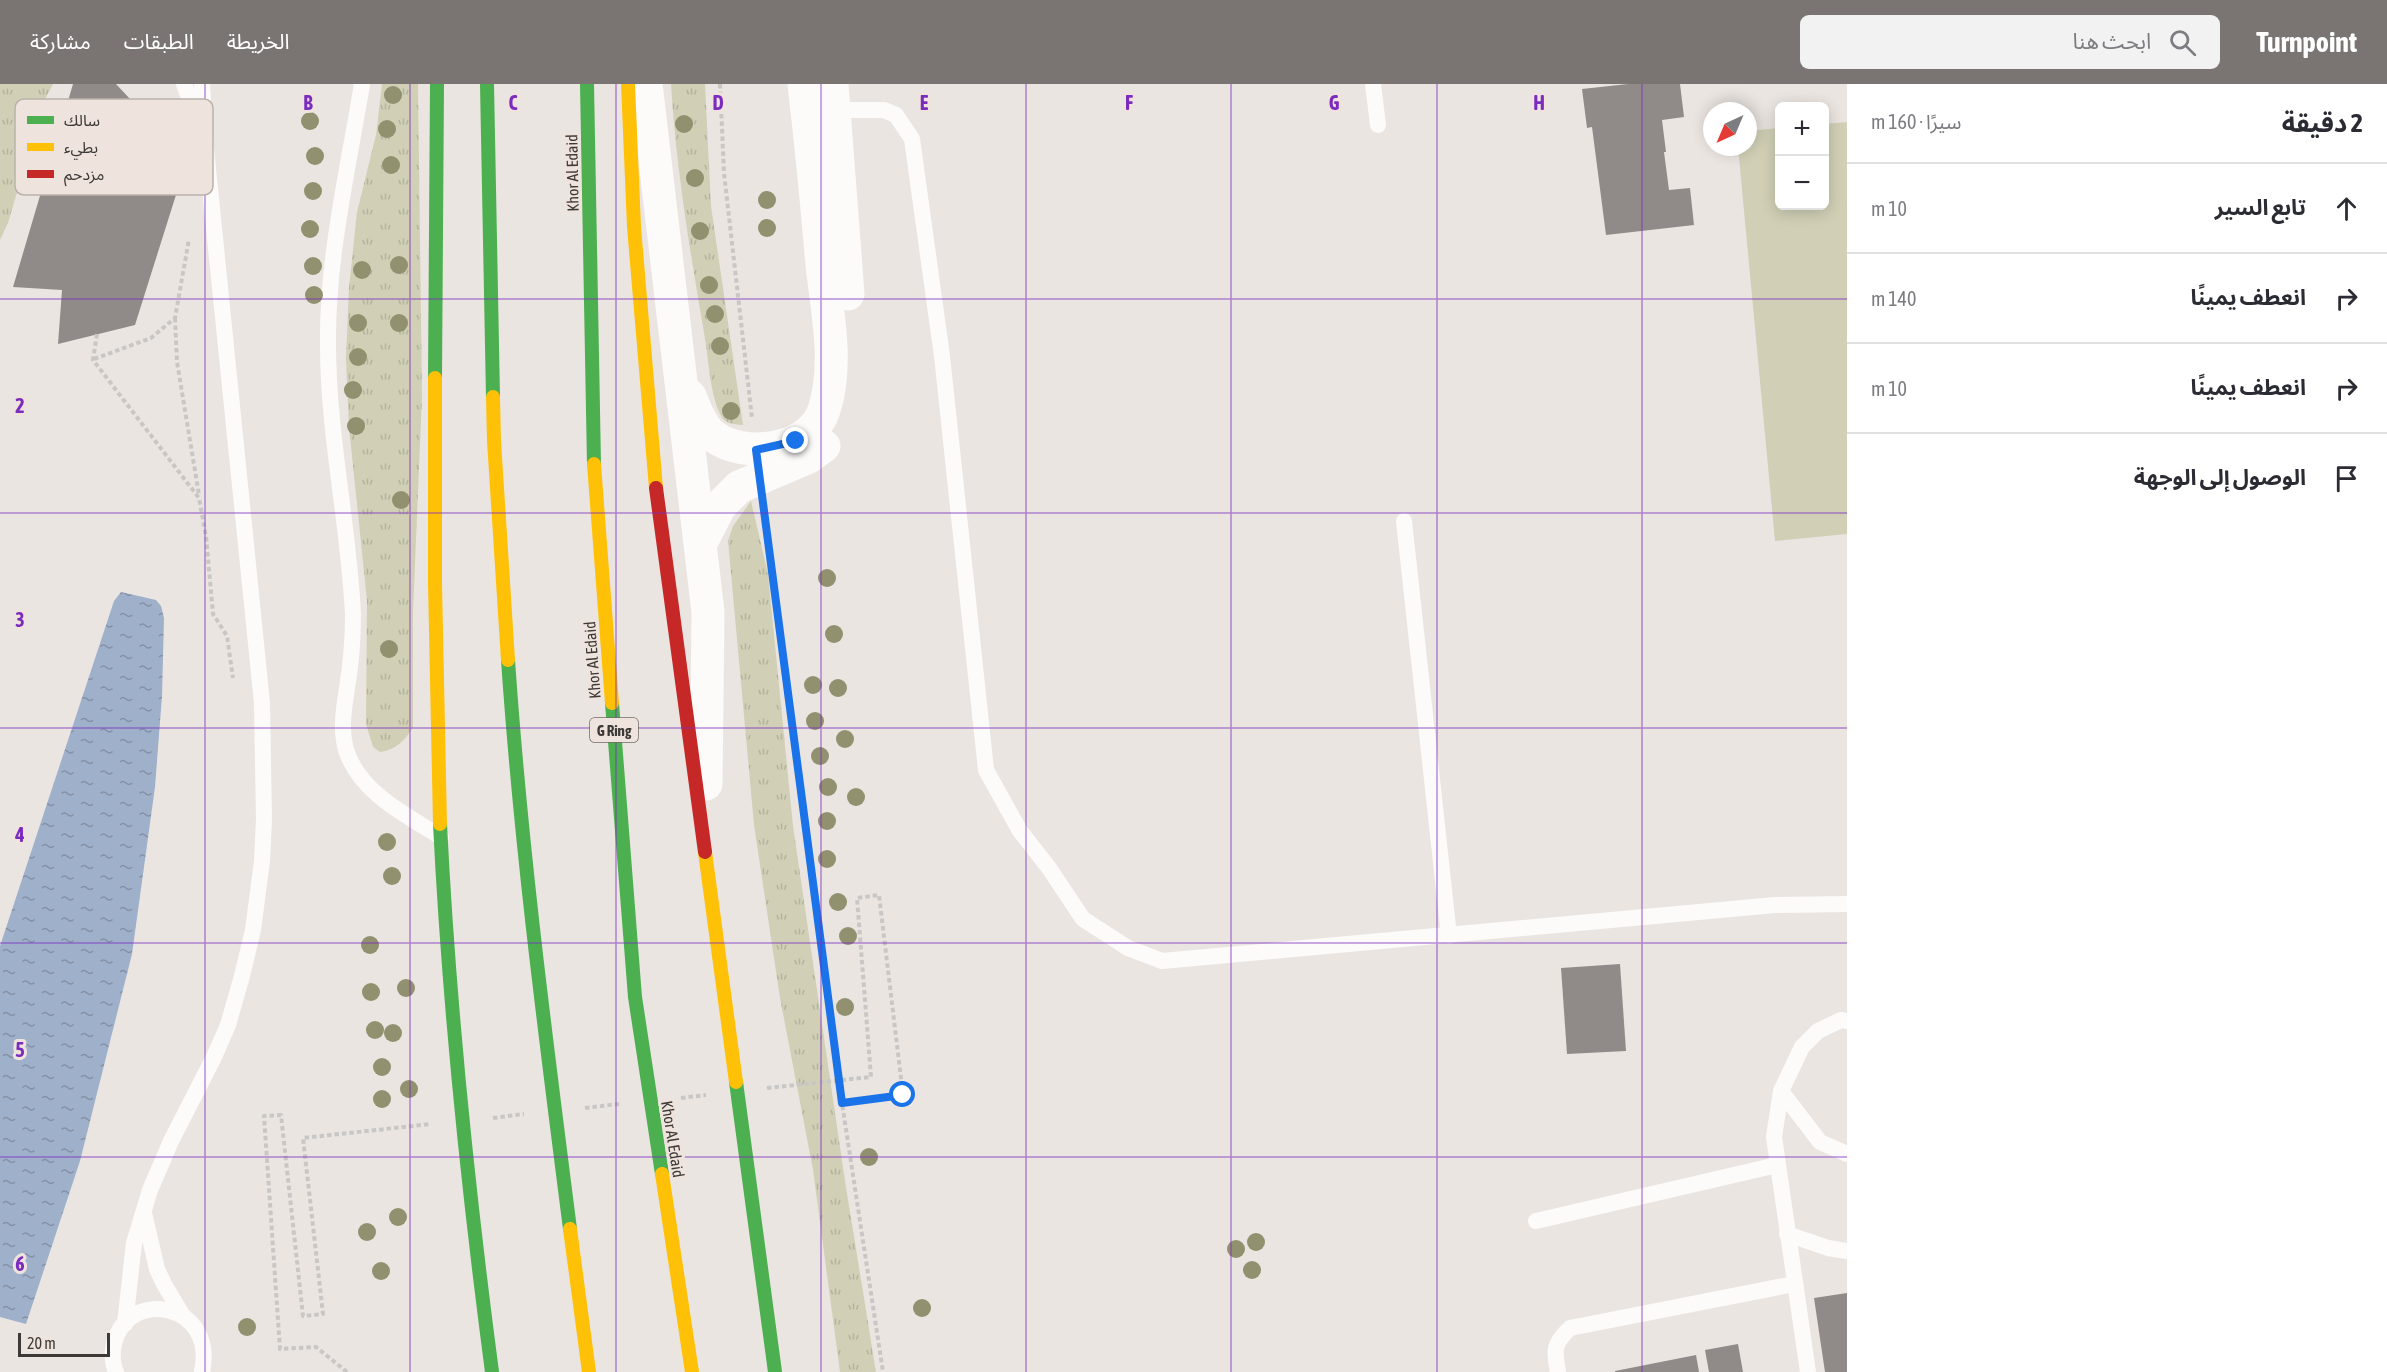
<!DOCTYPE html>
<html lang="ar">
<head>
<meta charset="utf-8">
<style>
	:root { --surface:#fff; --page:#f2f2f3; --text:#2b2b33; --muted:#7c7c81; --line:#e1e1e2; --accent:#7a7572 }
	body { margin:0; font-family:"Asap Condensed","Noto Sans Arabic",sans-serif; background:var(--page); color:var(--text); direction:rtl }
	.controls { position:absolute; right:18px; top:18px; display:grid; overflow:hidden; border-radius:9px; box-shadow:0 3px 15px #0003 }
	.controls button { width:54px; height:54px; display:grid; place-items:center; padding:0; border:0; border-bottom:2px solid var(--line); background:var(--surface); color:var(--text); font:30px sans-serif }
	.compass { position:absolute; left:1703px; top:18px; width:54px; height:54px; border-radius:50%; background:var(--surface); box-shadow:0 3px 15px #0003; rotate:224deg }
	.scale { position:absolute; left:18px; bottom:15px; width:92px; box-sizing:border-box; padding-left:6px; border:3px solid #3d3936; border-top:0; font-size:16px; line-height:21px; white-space:nowrap; color:#3d3936; -webkit-text-stroke:4px #efe4dd; paint-order:stroke }
	.stop { position:absolute; width:18px; height:18px; margin:-14px; border:4px solid #1a73e8; border-radius:50%; background:#fff }
	.stop.end { background:#1a73e8; border-color:#fff; box-shadow:0 2px 6px #0008 }
	.list { margin:0; padding:0; list-style:none }
	h2 { display:flex; justify-content:space-between; align-items:center; height:78px; margin:0; padding:0 24px; font-size:26px }
	h2 small { font-size:20px; font-weight:400; color:var(--muted) }
	.list li { display:grid; grid-template-columns:39px 1fr auto; gap:18px; align-items:center; box-sizing:border-box; height:90px; padding:0 24px; border-top:2px solid var(--line) }
	.list b { display:block; font-size:22px; white-space:nowrap }
	.list em { font-size:20px; font-style:normal; color:var(--muted) }
	.icon { flex:none; width:33px; height:33px; fill:none; stroke:currentColor; stroke-width:2; stroke-linecap:round; stroke-linejoin:round }
	.map { position:relative; flex:none; width:1847px; height:1288px; overflow:hidden; direction:ltr }
	header { display:flex; align-items:center; gap:36px; box-sizing:border-box; height:84px; padding:0 30px; background:var(--accent); color:#fff }
	header strong { font-size:28px }
	nav { display:flex; gap:33px; margin-inline-start:auto; font-size:21px }
	.search { width:420px; height:54px; background:var(--page); display:flex; align-items:center; gap:15px; box-sizing:border-box; padding:0 21px; border-radius:9px; color:var(--muted); font-size:22px }
	main { display:flex }
	aside { flex:1; background:var(--surface) }
	.map>svg:first-child { display:block }
	.grass { fill:url(#grass-tufts) }
	.pitch { fill:#d1d0b6 }
	.water { fill:url(#water-ripples) }
	.building { fill:#908b89 }
	.lines { fill:none; stroke-linecap:round; stroke-linejoin:round }
	.path { stroke:#c9c7c5; stroke-width:4; stroke-dasharray:4.5 3; stroke-linecap:butt }
	.lane { stroke:#fcfbfa; stroke-width:16 }
	.street { stroke:#fcfbfa; stroke-width:33 }
	.fast { stroke:#4caf50; stroke-width:14 }
	.slow { stroke:#ffc107; stroke-width:14 }
	.jam { stroke:#c62828; stroke-width:14 }
	.tree { fill:#91906f }
	.route { stroke:#1a73e8; stroke-width:8 }
	.grid { fill:none; stroke:#7b2cbf; stroke-width:1.5; stroke-opacity:0.55 }
	.labels { text-anchor:middle; dominant-baseline:central; stroke-width:6; stroke-linejoin:round; paint-order:stroke }
	.shield { fill:#efe4dd; stroke:#726c68; stroke-width:1.5 }
	.shield-label { font-size:15px; font-weight:bold; fill:#3d3936 }
	.street-label { font-size:16px; fill:#3d3936; stroke:#efe4dd }
	.key { fill:#efe4dd; stroke:#bab1ab; stroke-width:1.5 }
	.key-label { font-size:16px; fill:#3d3936 }
	.grid-label { font-size:20px; text-anchor:middle; font-weight:bold; fill:#7b2cbf; stroke:#efe4dd; stroke-width:6; stroke-linejoin:round; paint-order:stroke }
</style>
</head>
<body>
<header>
<strong>Turnpoint</strong>
<div class="search"><svg class="icon" aria-label="search" viewBox="0 0 24 24"><circle cx="10" cy="10" r="6"/><path d="M15 15l6 6"/></svg>ابحث هنا</div>
<nav><a>الخريطة</a><a>الطبقات</a><a>مشاركة</a></nav>
</header>
<main>
<aside>
<h2>2 دقيقة<small>سيرًا · 160 m</small></h2>
<ul class="list">
<li><svg class="icon" aria-label="ahead" viewBox="0 0 24 24"><path d="M12 20V5M6 11l6-6 6 6"/></svg><div><b>تابع السير</b></div><em>10 m</em></li>
<li><svg class="icon" aria-label="right" viewBox="0 0 24 24"><path d="M7 20v-9h11M14 6l5 5-5 5"/></svg><div><b>انعطف يمينًا</b></div><em>140 m</em></li>
<li><svg class="icon" aria-label="right" viewBox="0 0 24 24"><path d="M7 20v-9h11M14 6l5 5-5 5"/></svg><div><b>انعطف يمينًا</b></div><em>10 m</em></li>
<li><svg class="icon" aria-label="arrive" viewBox="0 0 24 24"><path d="M6 21V4h12l-3 4 3 4H6"/></svg><div><b>الوصول إلى الوجهة</b></div></li>
</ul>
</aside>
<div class="map">
<svg width="1847" height="1288" viewBox="0 0 1847 1288">
	<defs>
		<pattern id="grass-tufts" width="24" height="20" patternUnits="userSpaceOnUse" patternTransform="scale(1.5)"><rect width="24" height="20" fill="#d1d0b6"/><path d="M3 7l-1-3M5 7V3M7 7l1-3M15 17l-1-3M17 17v-4M19 17l1-3" fill="none" stroke="#b4b39d"/></pattern>
		<pattern id="water-ripples" width="26" height="14" patternUnits="userSpaceOnUse" patternTransform="scale(1.5)"><rect width="26" height="14" fill="#9fb0ca"/><path d="M2 4q2-2 4 0t4 0M15 11q2-2 4 0t4 0" fill="none" stroke="#8390a5"/></pattern>
	</defs>
	<rect width="100%" height="100%" fill="#ebe5e1"/>
	<g class="grass">
		<polygon points="0,0 53,0 44,17 8,139 0,156"/>
		<path d="M382,0h36l4,313 -9,215v115c-7,13 -18,23 -33,25l-7,-5 -7,-23 1,-123 -18,-174 -3,-68 3,-71 8,-76 19,-77z"/>
		<path d="M671,0h34l6,122 32,219c-10,-1 -19,-1 -23,-11 -11,-24 -11,-55 -16,-81 -14,-82 -28,-165 -33,-249z"/>
		<polygon points="751,417 768,490 793,742 845,1097 876,1288 840,1288 813,1086 780,914 754,741 728,457 733,442"/>
	</g>
	<polygon class="pitch" points="1847,38 1847,450 1775,457 1738,63 1748,63 1748,47 1779,44 1780,122 1824,122 1825,40"/>
	<polygon class="water" points="121,508 156,516 161,522 164,534 162,612 155,703 132,870 80,1077 26,1240 0,1233 0,862 114,517"/>
	<g class="building">
		<polygon points="73,0 116,0 187,76 135,241 58,260 62,206 13,203"/>
		<polygon points="1628,0 1680,0 1684,33 1662,36 1666,68 1664,68 1669,106 1690,104 1694,141 1606,151 1592,43 1587,44 1582,5"/>
		<polygon points="1620,880 1626,967 1567,970 1561,884"/>
		<polygon points="1847,1209 1847,1288 1825,1288 1814,1214"/>
		<polygon points="1738,1260 1743,1288 1709,1288 1705,1266"/>
		<polygon points="1696,1271 1699,1288 1615,1288 1615,1287"/>
	</g>
	<g class="lines">
		<g class="path">
			<polyline points="720,0 724,89 752,334"/>
			<polyline points="175,234 177,278 199,411"/>
			<polyline points="97,250 93,276 199,414 206,452 213,530 227,552 233,594"/>
			<polyline points="94,275 151,254 175,234 189,155"/>
			<polyline points="763,427 842,1019 883,1288"/>
			<polyline points="767,1004 871,993 857,814 879,811 903,1011 842,1019"/>
			<polyline points="681,1014 706,1011"/>
			<polyline points="585,1024 619,1020"/>
			<polyline points="493,1034 524,1030"/>
			<polyline points="347,1288 316,1263 280,1265 264,1032 281,1031 303,1232 323,1230 303,1054 431,1040"/>
		</g>
		<g class="lane">
			<polyline points="184,0 198,38"/>
			<path d="M362,0c-14,86 -35,173 -34,260 0,92 21,181 25,271 0,24 -2,49 -6,73 -3,21 -7,40 -1,62 14,43 60,65 95,87"/>
			<polyline points="1373,0 1378,41"/>
			<polyline points="829,26 884,26 896,31 912,55 942,272 986,686 1020,747 1049,784 1083,835 1128,864 1162,877 1775,821 1847,820"/>
			<polyline points="1404,437 1449,852"/>
			<polyline points="1781,1007 1820,1058 1847,1070"/>
			<polyline points="144,1129 157,1185 164,1200 183,1232"/>
			<polyline points="1536,1137 1777,1081"/>
			<polyline points="1787,1150 1828,1164 1847,1167"/>
			<polyline points="125,1240 134,1159 150,1106 171,1057 214,973 228,941 242,892 253,846 262,777 264,735 262,619 206,65 202,0"/>
			<path d="M116,1288c-4,-9 -4,-19 -2,-28 13,-57 103,-42 88,28"/>
			<path d="M1558,1288c-4,-22 -5,-28 12,-44l224,-44"/>
			<polyline points="1808,1288 1774,1053 1781,1007 1802,963 1818,947 1841,936 1847,937"/>
		</g>
		<g class="street">
			<polyline points="646,0 708,528 706,700"/>
			<polyline points="832,0 848,210"/>
			<path d="M690,312c5,13 11,30 22,39 31,25 99,16 112,-25 15,-46 3,-99 -2,-145 -5,-60 -11,-121 -18,-181"/>
			<polyline points="701,459 720,422 739,403 809,373 824,362"/>
		</g>
		<g class="fast">
			<polyline points="487,0 493,313"/>
			<polyline points="587,0 594,380"/>
			<polyline points="435,294 437,0"/>
			<path d="M508,576c13,190 38,380 62,569"/>
			<polyline points="612,619 635,913 662,1090"/>
			<path d="M440,740c9,183 28,366 52,548"/>
			<polyline points="736,998 775,1288"/>
		</g>
		<g class="slow">
			<polyline points="628,0 634,143 656,404"/>
			<polyline points="435,294 435,499 440,740"/>
			<polyline points="493,313 494,357 508,576"/>
			<polyline points="594,380 612,619"/>
			<polyline points="705,768 736,998"/>
			<polyline points="662,1090 692,1288"/>
			<polyline points="570,1145 589,1288"/>
		</g>
		<polyline class="jam" points="656,404 705,768"/>
	</g>
	<g class="tree">
		<circle cx="393" cy="11" r="9"/>
		<circle cx="310" cy="37" r="9"/>
		<circle cx="684" cy="40" r="9"/>
		<circle cx="387" cy="45" r="9"/>
		<circle cx="315" cy="72" r="9"/>
		<circle cx="391" cy="81" r="9"/>
		<circle cx="695" cy="94" r="9"/>
		<circle cx="313" cy="107" r="9"/>
		<circle cx="767" cy="116" r="9"/>
		<circle cx="767" cy="144" r="9"/>
		<circle cx="310" cy="145" r="9"/>
		<circle cx="700" cy="147" r="9"/>
		<circle cx="399" cy="181" r="9"/>
		<circle cx="313" cy="182" r="9"/>
		<circle cx="362" cy="186" r="9"/>
		<circle cx="709" cy="201" r="9"/>
		<circle cx="314" cy="211" r="9"/>
		<circle cx="715" cy="230" r="9"/>
		<circle cx="358" cy="239" r="9"/>
		<circle cx="399" cy="239" r="9"/>
		<circle cx="720" cy="262" r="9"/>
		<circle cx="358" cy="273" r="9"/>
		<circle cx="353" cy="306" r="9"/>
		<circle cx="731" cy="327" r="9"/>
		<circle cx="356" cy="342" r="9"/>
		<circle cx="401" cy="416" r="9"/>
		<circle cx="827" cy="494" r="9"/>
		<circle cx="834" cy="550" r="9"/>
		<circle cx="389" cy="565" r="9"/>
		<circle cx="813" cy="601" r="9"/>
		<circle cx="838" cy="604" r="9"/>
		<circle cx="815" cy="637" r="9"/>
		<circle cx="845" cy="655" r="9"/>
		<circle cx="820" cy="672" r="9"/>
		<circle cx="828" cy="703" r="9"/>
		<circle cx="856" cy="713" r="9"/>
		<circle cx="827" cy="737" r="9"/>
		<circle cx="387" cy="758" r="9"/>
		<circle cx="827" cy="775" r="9"/>
		<circle cx="392" cy="792" r="9"/>
		<circle cx="838" cy="818" r="9"/>
		<circle cx="848" cy="852" r="9"/>
		<circle cx="370" cy="861" r="9"/>
		<circle cx="406" cy="904" r="9"/>
		<circle cx="371" cy="908" r="9"/>
		<circle cx="845" cy="923" r="9"/>
		<circle cx="375" cy="946" r="9"/>
		<circle cx="393" cy="949" r="9"/>
		<circle cx="382" cy="983" r="9"/>
		<circle cx="409" cy="1005" r="9"/>
		<circle cx="382" cy="1015" r="9"/>
		<circle cx="869" cy="1073" r="9"/>
		<circle cx="398" cy="1133" r="9"/>
		<circle cx="367" cy="1148" r="9"/>
		<circle cx="1256" cy="1158" r="9"/>
		<circle cx="1236" cy="1165" r="9"/>
		<circle cx="1252" cy="1186" r="9"/>
		<circle cx="381" cy="1187" r="9"/>
		<circle cx="922" cy="1224" r="9"/>
		<circle cx="247" cy="1243" r="9"/>
	</g>
	<g class="lines">
		<polyline class="route" points="796,357 756,366 842,1019 903,1011"/>
	</g>
	<path class="grid" d="M205,0v1288M410,0v1288M616,0v1288M821,0v1288M1026,0v1288M1231,0v1288M1437,0v1288M1642,0v1288M0,215h1847M0,429h1847M0,644h1847M0,859h1847M0,1073h1847"/>
	<g class="labels">
		<rect class="shield" x="590" y="634" width="48" height="24" rx="4.5"/>
		<g class="shield-label">
			<text x="614" y="646">G Ring</text>
		</g>
		<g class="street-label">
			<text transform="translate(572 89) rotate(-91)">Khor Al Edaid</text>
			<text transform="translate(592 576) rotate(-94)">Khor Al Edaid</text>
			<text transform="translate(673 1055) rotate(81)">Khor Al Edaid</text>
		</g>
	</g>
	<rect x="15" y="15" width="198" height="96" rx="9" class="key"/>
	<rect x="27" y="32" width="27" height="8" fill="#4caf50"/>
	<rect x="27" y="59" width="27" height="8" fill="#ffc107"/>
	<rect x="27" y="86" width="27" height="8" fill="#c62828"/>
	<g class="key-label">
		<text x="64" y="42">سالك</text>
		<text x="64" y="69">بطيء</text>
		<text x="64" y="96">مزدحم</text>
	</g>
	<g class="grid-label">
		<text x="308" y="26">B</text>
		<text x="513" y="26">C</text>
		<text x="718" y="26">D</text>
		<text x="924" y="26">E</text>
		<text x="1129" y="26">F</text>
		<text x="1334" y="26">G</text>
		<text x="1539" y="26">H</text>
		<text x="20" y="329">2</text>
		<text x="20" y="543">3</text>
		<text x="20" y="758">4</text>
		<text x="20" y="973">5</text>
		<text x="20" y="1187">6</text>
	</g>
</svg>
<div class="controls">
<button>+</button>
<button>−</button>
</div>
<svg class="compass" viewBox="-18 -18 36 36"><path d="M0-13l5 13h-10z" fill="#e53935"/><path d="M0 13l5-13h-10z" fill="#7c7c81"/></svg>
<div class="scale">20 m</div>
<div class="stop" style="left:903px;top:1011px"></div>
<div class="stop end" style="left:796px;top:357px"></div>
</div>
</main>
</body>
</html>
